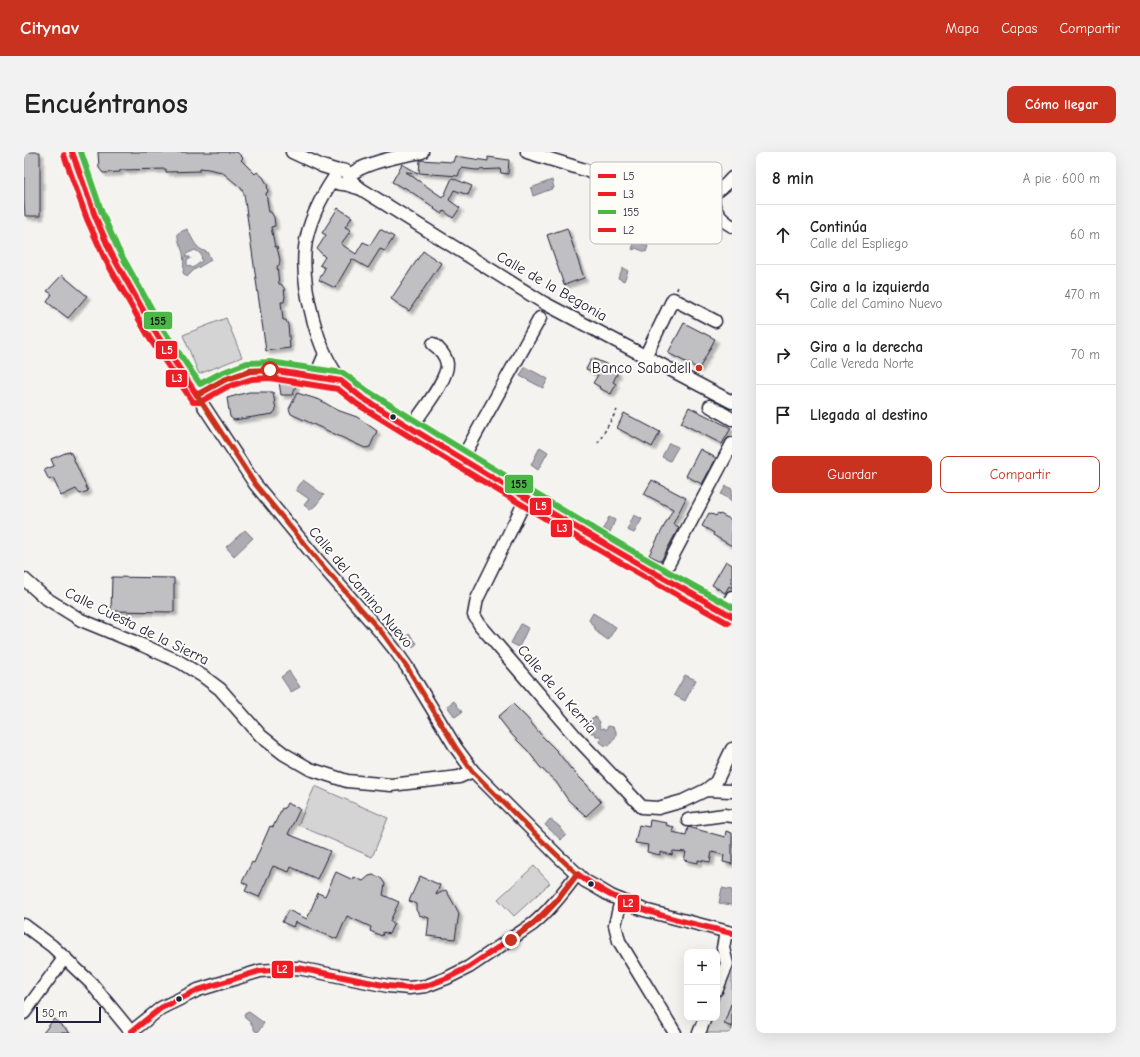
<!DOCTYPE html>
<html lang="es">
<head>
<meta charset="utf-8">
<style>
	:root { --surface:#fff; --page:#f2f2f2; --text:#222; --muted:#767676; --line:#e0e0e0; --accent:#c8321e }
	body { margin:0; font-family:"Comic Neue",sans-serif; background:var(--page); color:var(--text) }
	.controls { position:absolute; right:12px; bottom:12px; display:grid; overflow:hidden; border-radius:8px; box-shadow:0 4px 16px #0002 }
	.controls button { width:36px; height:36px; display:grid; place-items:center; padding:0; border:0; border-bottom:1px solid var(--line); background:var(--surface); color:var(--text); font:20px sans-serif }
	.scale { position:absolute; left:12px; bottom:10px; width:65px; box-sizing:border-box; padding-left:4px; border:2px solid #22223b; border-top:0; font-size:11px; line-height:14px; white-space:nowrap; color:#22223b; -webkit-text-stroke:3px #fdfcf7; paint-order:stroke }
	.stop { position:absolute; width:12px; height:12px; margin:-9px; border:3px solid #c8321e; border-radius:50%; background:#fff }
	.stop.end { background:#c8321e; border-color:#fff; box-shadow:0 1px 4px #0008 }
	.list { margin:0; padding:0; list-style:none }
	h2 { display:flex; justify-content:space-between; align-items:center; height:52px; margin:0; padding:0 16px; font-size:17px }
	h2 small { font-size:13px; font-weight:400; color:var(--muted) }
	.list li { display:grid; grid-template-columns:26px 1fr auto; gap:12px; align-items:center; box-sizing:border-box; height:60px; padding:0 16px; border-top:1px solid var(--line) }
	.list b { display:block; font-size:15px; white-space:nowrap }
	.list p { margin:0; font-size:13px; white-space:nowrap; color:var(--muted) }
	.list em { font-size:13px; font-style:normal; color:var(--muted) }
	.actions { display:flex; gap:8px; padding:12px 16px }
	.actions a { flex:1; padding:9px 0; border:1px solid var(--accent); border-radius:8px; text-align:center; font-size:14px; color:var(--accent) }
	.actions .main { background:var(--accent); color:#fff }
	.icon { flex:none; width:22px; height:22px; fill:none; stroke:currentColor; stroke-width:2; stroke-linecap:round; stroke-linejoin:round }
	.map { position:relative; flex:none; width:708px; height:881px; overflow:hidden; border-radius:8px }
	header { display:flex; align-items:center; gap:24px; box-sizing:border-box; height:56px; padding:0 20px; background:var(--accent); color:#fff }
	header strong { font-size:19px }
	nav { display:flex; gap:22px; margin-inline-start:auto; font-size:14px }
	.intro { display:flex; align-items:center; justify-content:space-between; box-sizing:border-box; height:96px; padding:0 24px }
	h1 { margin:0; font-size:28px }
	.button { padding:10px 18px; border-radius:8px; background:var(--accent); color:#fff; font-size:14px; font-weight:700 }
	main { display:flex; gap:24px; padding:0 24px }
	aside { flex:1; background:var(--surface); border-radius:8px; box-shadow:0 4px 16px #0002 }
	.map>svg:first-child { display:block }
	.green { fill:#d5d4d5; stroke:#7c7b88 }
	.water { fill:#acacb2; stroke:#757582; fill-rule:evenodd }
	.building { fill:#c0bfc2; stroke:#22223b; filter:url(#shadow) }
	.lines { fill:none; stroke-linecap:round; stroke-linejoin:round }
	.minor-casing { stroke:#22223b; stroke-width:15 }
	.path { stroke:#22223b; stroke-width:1.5; stroke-dasharray:3 3; stroke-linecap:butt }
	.minor { stroke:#fdfcf7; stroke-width:12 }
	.bus-1-casing { stroke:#fdfcf7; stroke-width:9 }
	.bus-2-casing { stroke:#fdfcf7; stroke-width:9 }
	.bus-3-casing { stroke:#fdfcf7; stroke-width:9 }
	.bus-4-casing { stroke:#fdfcf7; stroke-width:9 }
	.bus-1 { stroke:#ee1c25; stroke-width:6 }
	.bus-2 { stroke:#ee1c25; stroke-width:6 }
	.bus-3 { stroke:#4ab747; stroke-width:6 }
	.bus-4 { stroke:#ee1c25; stroke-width:6 }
	.route { stroke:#c8321e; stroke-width:5 }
	.poi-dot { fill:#c8321e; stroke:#fdfcf7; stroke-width:1.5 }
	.bus-dot { fill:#22223b; stroke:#fdfcf7; stroke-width:1.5 }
	.labels { text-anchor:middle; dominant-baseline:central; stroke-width:4; stroke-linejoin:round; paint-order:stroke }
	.street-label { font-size:15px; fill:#22223b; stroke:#fdfcf7 }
	.poi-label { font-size:15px; fill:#22223b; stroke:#fdfcf7; text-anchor:end }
	.key { fill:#fdfcf7; stroke:#bbbbbf; stroke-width:1 }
	.key-label { font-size:11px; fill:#22223b }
	.line-badge { stroke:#fdfcf7; stroke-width:1.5 }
	.badge-label { font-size:11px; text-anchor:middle; font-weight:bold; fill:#fff }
	.pale-badge-label { font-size:11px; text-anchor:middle; font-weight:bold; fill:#111 }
</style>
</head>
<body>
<header>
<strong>Citynav</strong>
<nav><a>Mapa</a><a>Capas</a><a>Compartir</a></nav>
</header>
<div class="intro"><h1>Encuéntranos</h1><a class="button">Cómo llegar</a></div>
<main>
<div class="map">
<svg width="708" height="881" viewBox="0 0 708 881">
	<defs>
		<filter id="shadow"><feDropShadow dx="3.5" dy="3.5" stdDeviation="1" flood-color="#0004"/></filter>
	</defs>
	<rect width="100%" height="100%" fill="#f4f3ef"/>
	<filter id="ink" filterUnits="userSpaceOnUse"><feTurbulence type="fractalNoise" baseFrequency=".025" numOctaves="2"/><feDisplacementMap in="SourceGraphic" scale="8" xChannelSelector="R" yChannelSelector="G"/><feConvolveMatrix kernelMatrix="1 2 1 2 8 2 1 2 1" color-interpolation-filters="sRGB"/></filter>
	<g filter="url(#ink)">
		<g class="green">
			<polygon points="202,166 218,205 175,222 159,183"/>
			<polygon points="291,634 364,666 348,705 274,673"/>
			<polygon points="510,714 526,731 490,764 474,747"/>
			<polygon points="708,815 708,881 681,881 687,866 693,866 693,852"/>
		</g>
		<g class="water">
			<polygon points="528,28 530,36 509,44 507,36"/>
			<path d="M163,77c6,10 8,20 20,23l4,8 -17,10 -7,7 -4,-4c1,-7 1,-13 0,-20 -2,-7 -6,-13 -5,-20zM171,98l6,4 1,7 -9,7 -6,-3v-5l3,-1v-2h-4v-3z"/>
			<polygon points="611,89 624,94 622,100 611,96 610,98 608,97"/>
			<polygon points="599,116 604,119 600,129 594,126"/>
			<polygon points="501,215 524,227 519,236 496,224"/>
			<polygon points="645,291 654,295 646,309 638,305"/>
			<polygon points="516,295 524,300 514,318 507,313"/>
			<polygon points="279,328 300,343 292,353 286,358 280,353 285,347 272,338"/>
			<polygon points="702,334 708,337 708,349 697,342"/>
			<polygon points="610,363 618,367 610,381 603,378"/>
			<polygon points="585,365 591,368 586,380 579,377"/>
			<polygon points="221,378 229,386 210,404 202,395"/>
			<polygon points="569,461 592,475 584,488 574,481 565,468"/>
			<polygon points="497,472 504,476 495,495 487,491"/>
			<polygon points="385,482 393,491 389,496 380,486"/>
			<polygon points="265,519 276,535 267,540 257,525"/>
			<polygon points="661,523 672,528 661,549 650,543"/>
			<polygon points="430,549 438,560 431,565 423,554"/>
			<polygon points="572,565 576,570 575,573 577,577 580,576 582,578 584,574 589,575 592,579 592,584 585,594 580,593 576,590 577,586 576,584 572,584 571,581 567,581 565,578 568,572 566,568 568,566"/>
			<polygon points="526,667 535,674 542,683 537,688 521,673"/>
			<polygon points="698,736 708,738 708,753 695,751"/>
			<polygon points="225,860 240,871 234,880 231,879 227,871 221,866 220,862"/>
		</g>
		<g class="building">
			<polygon points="0,0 16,0 16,64 1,64 0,48"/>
			<polygon points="74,0 213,0 219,6 217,8 231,22 233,20 239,25 243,32 244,40 242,41 245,60 247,60 250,65 251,74 247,75 251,95 253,95 256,108 255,114 253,114 255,132 257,132 260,136 261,145 260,150 257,150 259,168 262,168 264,173 266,196 242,199 220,42 217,36 198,20 184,17 176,16 176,19 142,20 142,17 96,18 96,20 79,21 75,16"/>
			<polygon points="431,4 464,9 464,5 485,8 484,22 477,21 476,17 452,18 437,16 434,24 395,21 396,8 429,10"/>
			<polygon points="378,12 394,21 382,20 418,45 418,44 420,44 428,26 448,34 444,43 430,38 425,48 436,56 429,66 420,59 418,62 413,59 410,57 411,56 380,35 379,36 368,30"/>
			<polygon points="314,56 328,65 321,75 327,78 317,92 332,102 339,90 346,93 356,77 370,85 361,99 356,97 344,116 328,107 311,136 295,128 301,116 296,113 301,105 293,97 302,83 298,81"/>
			<polygon points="543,76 560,126 540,133 523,83"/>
			<polygon points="399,99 417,111 385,159 367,147"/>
			<polygon points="38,123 63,144 44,166 23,150 28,142 23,139"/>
			<polygon points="660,171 691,187 675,217 644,201"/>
			<polygon points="568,206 591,216 590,218 594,220 589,230 592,232 587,242 575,236 576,235 569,231 574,223 562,217"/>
			<polygon points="264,228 272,233 269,243 257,243 255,230"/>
			<polygon points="225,240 249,240 252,258 249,262 210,268 206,265 203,246"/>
			<polygon points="273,241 296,248 313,258 333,265 353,279 346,295 341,296 267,262 265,257"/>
			<polygon points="665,255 707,276 698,292 657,271"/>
			<polygon points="600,261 636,280 628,295 593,276"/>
			<polygon points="676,297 692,306 678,332 662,324"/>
			<polygon points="46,299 64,339 56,342 52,337 37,344 29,326 25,328 20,318 30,314 27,307"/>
			<polygon points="628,328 662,346 649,372 655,375 637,409 625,403 649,357 620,342"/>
			<polygon points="685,361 692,364 693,362 695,363 696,362 708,368 708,394 689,383 690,381 678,374"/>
			<polygon points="702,409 708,413 708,436 705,434 701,441 688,433"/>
			<polygon points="88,425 150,426 150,460 87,459"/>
			<polygon points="489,552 504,567 518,584 533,599 547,617 563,633 577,650 562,664 544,648 532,630 516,615 504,599 488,583 474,565"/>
			<polygon points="263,651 276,657 264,682 306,699 293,727 267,715 265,720 249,714 235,745 221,739 224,733 218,730 228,710 230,711 246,674 249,675 258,656 260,657"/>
			<polygon points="626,668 643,671 642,673 650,675 648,680 662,683 664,675 701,685 702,679 708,681 708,712 699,710 700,703 688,700 686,710 674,708 674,711 660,708 662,700 649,699 648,703 636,700 636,703 623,700 624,693 611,691 615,673 625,675"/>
			<polygon points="312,720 329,728 330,725 339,729 345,724 349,723 357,726 361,732 359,743 375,750 366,769 370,771 365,782 359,780 358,784 346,779 347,775 323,764 313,787 271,770 269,775 258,770 264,758 283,767 294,741 301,744"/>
			<polygon points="396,724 416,733 412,743 422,738 435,761 431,787 403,784 405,766 395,763 392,758 392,752 385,749"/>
			<polygon points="707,852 708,852 708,875 700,872"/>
			<polygon points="30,867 46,881 19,881"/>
		</g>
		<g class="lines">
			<defs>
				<g id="minor">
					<polyline points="48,0 71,64 87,101 133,183 231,332 296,411 359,483 371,498 383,515 432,596 449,619 534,704 561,729 572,735 587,744 620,758 708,781"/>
					<polyline points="268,0 298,14 314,19"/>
					<path d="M503,0l58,18 87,32c23,2 45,-6 60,-24"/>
					<path d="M325,24c13,-13 55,-21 73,-24"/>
					<path d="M310,26c-13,19 -27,47 -29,70 -4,37 12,105 37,133 5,6 12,11 19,16 122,76 244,151 371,219"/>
					<polyline points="325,27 337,37 520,151 708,250"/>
					<path d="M324,30l1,-6 -3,-5 -5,-1 -5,2 -2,6c3,8 7,5 14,7 3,1 6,2 10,3"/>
					<path d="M689,42c-1,14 6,25 19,32"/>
					<polyline points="621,205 649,147 691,169"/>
					<polyline points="288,224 295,216 301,202"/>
					<polyline points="173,243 200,228 226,219 252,218 317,229"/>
					<polyline points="686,254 708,267"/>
					<path d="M387,276c9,-15 37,-48 36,-64 -1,-8 -8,-16 -14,-20"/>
					<polyline points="438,307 516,166"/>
					<polyline points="502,347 453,447 450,463 456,473 551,584 618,655 634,656 659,649 682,638 708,639"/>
					<polyline points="637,426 708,292"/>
					<polyline points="0,427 20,445 57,468 118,493 156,510 180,525 196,537 237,584 260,602 286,617 323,629 367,633 435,625 449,619"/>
					<polyline points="700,460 708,445"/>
					<polyline points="682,638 692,630 708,597"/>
					<polyline points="664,668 700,663 708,664"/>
					<polyline points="597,748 591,773 595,789 651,881"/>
					<polyline points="0,773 28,794 67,831 108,881"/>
					<polyline points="693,837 703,812 699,796 702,780"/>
					<polyline points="0,861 41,805"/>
					<path d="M107,880l30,-24 37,-18 62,-19 38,-3 90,18 21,2 17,-2 21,-8 22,-11 64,-43c18,-15 31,-32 44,-50"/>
					<polyline points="675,881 681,866"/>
				</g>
			</defs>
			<use href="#minor" class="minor-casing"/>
			<g class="path">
				<polyline points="653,138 654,134"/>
				<polyline points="574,291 593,258"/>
			</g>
			<use href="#minor" class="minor"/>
			<defs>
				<path id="bus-1" d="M48,0l23,64 16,37 46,82 40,60 27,-15 26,-9 20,-1 71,11 20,16c122,76 245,150 371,219"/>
				<path id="bus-2" d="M40,3l23,64 17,38 46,82 43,63h7l27,-15 25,-8 18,-1 68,11 19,15c122,76 245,150 371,219"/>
				<path id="bus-3" d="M57,0l21,61 16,36 46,82 36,53 21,-11 26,-10 23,-1 73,11 23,17c120,75 241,149 366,217"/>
				<path id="bus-4" d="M108,881l-1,-1 30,-24 37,-18 62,-19 38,-3 90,18 21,2 17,-2 21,-8 22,-11 64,-43 24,-24 20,-26c48,36 98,46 155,59"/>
			</defs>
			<use href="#bus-1" class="bus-1-casing"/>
			<use href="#bus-2" class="bus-2-casing"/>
			<use href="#bus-3" class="bus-3-casing"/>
			<use href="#bus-4" class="bus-4-casing"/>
			<use href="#bus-1" class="bus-1"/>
			<use href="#bus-2" class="bus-2"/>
			<use href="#bus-3" class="bus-3"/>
			<use href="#bus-4" class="bus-4"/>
		</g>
	</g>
	<g class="lines" filter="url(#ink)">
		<polyline class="route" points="246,218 226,219 200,228 173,243 231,332 296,411 360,483 383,515 432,596 448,619 510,681 553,722 533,749 519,764 487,788"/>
	</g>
	<circle class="poi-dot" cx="675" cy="216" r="4"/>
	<g class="bus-dot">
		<circle cx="369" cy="265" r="3.5"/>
		<circle cx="567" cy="732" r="3.5"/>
		<circle cx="155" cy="847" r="3.5"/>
	</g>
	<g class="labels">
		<g class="street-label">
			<text transform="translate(528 134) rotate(30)">Calle de la Begonia</text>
			<text transform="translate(337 435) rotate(50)">Calle del Camino Nuevo</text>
			<text transform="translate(113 474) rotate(26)">Calle Cuesta de la Sierra</text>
			<text transform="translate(533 537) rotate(49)">Calle de la Kerria</text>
		</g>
		<g class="poi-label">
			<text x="667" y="216">Banco Sabadell</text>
		</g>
	</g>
	<rect x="566" y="10" width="132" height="82" rx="6" class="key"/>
	<rect x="574" y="22" width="18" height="4" fill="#ee1c25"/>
	<rect x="574" y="40" width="18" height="4" fill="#ee1c25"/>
	<rect x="574" y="58" width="18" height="4" fill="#4ab747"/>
	<rect x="574" y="76" width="18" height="4" fill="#ee1c25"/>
	<g class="key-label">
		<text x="599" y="28">L5</text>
		<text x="599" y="46">L3</text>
		<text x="599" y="64">155</text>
		<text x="599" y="82">L2</text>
	</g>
	<g class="line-badge">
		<rect x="119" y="159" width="30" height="19" rx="4" fill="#4ab747"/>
		<rect x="131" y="188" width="23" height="20" rx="4" fill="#ee1c25"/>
		<rect x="141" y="217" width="23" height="19" rx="4" fill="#ee1c25"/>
		<rect x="480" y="322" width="30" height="20" rx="4" fill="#4ab747"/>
		<rect x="505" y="345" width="23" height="19" rx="4" fill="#ee1c25"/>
		<rect x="526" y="367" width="23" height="19" rx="4" fill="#ee1c25"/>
		<rect x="593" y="742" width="23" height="19" rx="4" fill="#ee1c25"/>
		<rect x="247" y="808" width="23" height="19" rx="4" fill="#ee1c25"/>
	</g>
	<g class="badge-label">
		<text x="143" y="202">L5</text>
		<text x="153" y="230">L3</text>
		<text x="517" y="358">L5</text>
		<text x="538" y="380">L3</text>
		<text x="604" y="755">L2</text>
		<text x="258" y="821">L2</text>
	</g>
	<g class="pale-badge-label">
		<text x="134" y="173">155</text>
		<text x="495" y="336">155</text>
	</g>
</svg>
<div class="controls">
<button>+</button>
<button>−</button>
</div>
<div class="scale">50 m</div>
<div class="stop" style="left:246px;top:218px"></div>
<div class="stop end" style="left:487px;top:788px"></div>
</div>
<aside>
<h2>8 min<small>A pie · 600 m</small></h2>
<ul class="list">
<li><svg class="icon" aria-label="ahead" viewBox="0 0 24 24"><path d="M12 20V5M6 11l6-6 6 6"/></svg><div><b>Continúa</b><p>Calle del Espliego</p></div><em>60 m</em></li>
<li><svg class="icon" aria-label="left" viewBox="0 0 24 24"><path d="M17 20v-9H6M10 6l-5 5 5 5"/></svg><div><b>Gira a la izquierda</b><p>Calle del Camino Nuevo</p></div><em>470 m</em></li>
<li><svg class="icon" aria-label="right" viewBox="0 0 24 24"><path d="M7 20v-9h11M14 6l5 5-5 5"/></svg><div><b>Gira a la derecha</b><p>Calle Vereda Norte</p></div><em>70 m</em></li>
<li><svg class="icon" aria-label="arrive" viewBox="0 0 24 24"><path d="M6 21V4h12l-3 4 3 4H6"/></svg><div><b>Llegada al destino</b></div></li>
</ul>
<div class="actions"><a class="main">Guardar</a><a>Compartir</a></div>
</aside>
</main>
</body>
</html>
